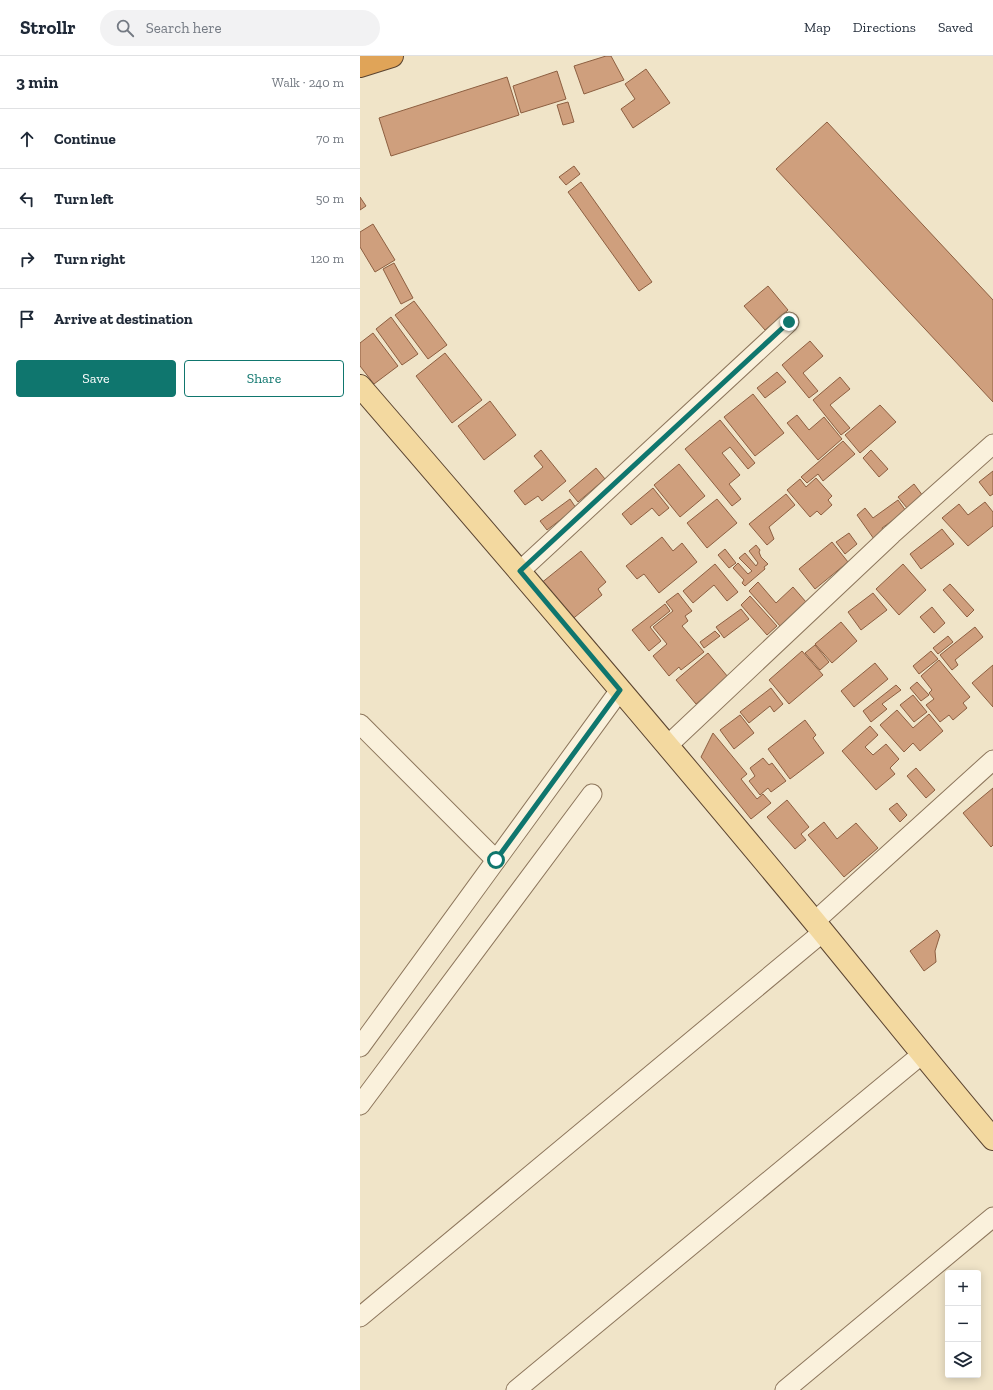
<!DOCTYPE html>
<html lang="en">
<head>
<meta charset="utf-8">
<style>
	:root { --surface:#fff; --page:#f2f2f3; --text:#1f2937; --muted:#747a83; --line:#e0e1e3; --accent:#0f766e }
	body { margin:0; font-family:"Zilla Slab",serif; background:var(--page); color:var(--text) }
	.controls { position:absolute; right:12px; bottom:12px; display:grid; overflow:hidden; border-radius:4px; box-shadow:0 2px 10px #0003 }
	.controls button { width:36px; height:36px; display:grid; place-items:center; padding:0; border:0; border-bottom:1px solid var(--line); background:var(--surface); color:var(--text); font:20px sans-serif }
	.stop { position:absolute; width:12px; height:12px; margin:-9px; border:3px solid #0f766e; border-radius:50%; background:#fff }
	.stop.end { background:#0f766e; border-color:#fff; box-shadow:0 1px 4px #0008 }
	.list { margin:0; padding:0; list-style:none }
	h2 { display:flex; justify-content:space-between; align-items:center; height:52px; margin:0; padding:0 16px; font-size:17px }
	h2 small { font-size:13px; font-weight:400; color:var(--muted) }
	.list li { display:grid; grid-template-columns:26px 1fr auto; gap:12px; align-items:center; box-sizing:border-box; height:60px; padding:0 16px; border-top:1px solid var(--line) }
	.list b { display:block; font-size:15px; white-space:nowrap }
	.list em { font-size:13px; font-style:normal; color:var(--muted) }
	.actions { display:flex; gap:8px; padding:12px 16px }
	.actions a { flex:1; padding:9px 0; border:1px solid var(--accent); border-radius:4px; text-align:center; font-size:14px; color:var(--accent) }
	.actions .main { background:var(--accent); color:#fff }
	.icon { flex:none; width:22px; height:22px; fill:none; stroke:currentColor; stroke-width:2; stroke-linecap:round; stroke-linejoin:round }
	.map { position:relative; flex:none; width:633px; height:1334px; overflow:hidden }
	header { display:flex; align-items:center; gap:24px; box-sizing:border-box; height:56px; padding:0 20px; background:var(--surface); border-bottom:1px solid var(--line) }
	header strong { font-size:19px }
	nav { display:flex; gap:22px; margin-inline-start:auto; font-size:14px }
	.search { width:280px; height:36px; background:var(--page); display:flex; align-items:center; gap:10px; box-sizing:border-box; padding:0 14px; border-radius:22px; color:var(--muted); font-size:15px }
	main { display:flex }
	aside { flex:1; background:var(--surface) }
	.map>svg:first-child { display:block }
	.building { fill:#cf9f7d; stroke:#8d5f41 }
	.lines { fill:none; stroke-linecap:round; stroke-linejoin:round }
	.street-casing { stroke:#8d765c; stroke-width:21 }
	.primary-casing { stroke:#5b4430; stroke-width:24 }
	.highway-casing { stroke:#5b4430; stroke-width:24 }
	.street { stroke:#faf1dc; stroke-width:19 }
	.primary { stroke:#f3d9a0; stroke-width:22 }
	.highway { stroke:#e0a458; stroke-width:22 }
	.route { stroke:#0f766e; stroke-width:5 }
</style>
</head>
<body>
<header>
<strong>Strollr</strong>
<div class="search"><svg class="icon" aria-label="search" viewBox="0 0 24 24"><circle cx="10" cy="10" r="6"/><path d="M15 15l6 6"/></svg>Search here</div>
<nav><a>Map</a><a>Directions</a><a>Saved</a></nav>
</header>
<main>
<aside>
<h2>3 min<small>Walk · 240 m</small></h2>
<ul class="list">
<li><svg class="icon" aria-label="ahead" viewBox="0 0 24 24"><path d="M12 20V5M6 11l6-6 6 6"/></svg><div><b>Continue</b></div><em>70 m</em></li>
<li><svg class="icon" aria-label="left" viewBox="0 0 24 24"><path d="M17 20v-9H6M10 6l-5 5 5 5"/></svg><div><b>Turn left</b></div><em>50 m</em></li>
<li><svg class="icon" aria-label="right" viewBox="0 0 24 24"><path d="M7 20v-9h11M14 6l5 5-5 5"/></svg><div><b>Turn right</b></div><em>120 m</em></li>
<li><svg class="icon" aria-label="arrive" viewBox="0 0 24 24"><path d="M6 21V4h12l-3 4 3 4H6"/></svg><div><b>Arrive at destination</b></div></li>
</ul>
<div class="actions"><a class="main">Save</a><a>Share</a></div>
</aside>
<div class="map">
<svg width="633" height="1334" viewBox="0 0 633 1334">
	<rect width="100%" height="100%" fill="#f0e4c8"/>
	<g class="building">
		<polygon points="246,0 251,0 264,24 224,38 214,10"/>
		<polygon points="286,13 310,47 273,72 261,53 275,43 265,28"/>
		<polygon points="197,15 206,43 161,57 153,30"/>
		<polygon points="147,21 159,59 31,100 19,62"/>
		<polygon points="208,46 214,66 203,69 197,49"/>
		<polygon points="467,66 633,244 633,346 416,113"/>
		<polygon points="214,110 220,118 206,129 199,121"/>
		<polygon points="221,126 292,226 279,235 208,136"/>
		<polygon points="0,141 6,150 0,154"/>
		<polygon points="13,168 35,204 15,216 0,191 0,176"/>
		<polygon points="34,207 53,242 41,248 23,213"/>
		<polygon points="408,230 428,254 405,274 384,250"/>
		<polygon points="54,245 87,289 68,303 35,259"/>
		<polygon points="31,261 58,298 42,309 16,273"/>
		<polygon points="13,277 38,310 14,328 0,310 0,287"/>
		<polygon points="450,285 463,300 443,317 458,335 449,342 422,309"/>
		<polygon points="85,297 122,344 92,367 56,320"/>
		<polygon points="417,316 426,326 405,342 397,332"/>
		<polygon points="480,321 490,333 470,349 490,372 481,379 453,344"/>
		<polygon points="393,338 424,377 395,400 364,361"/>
		<polygon points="130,345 156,379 124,404 98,370"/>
		<polygon points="520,349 536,366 500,397 485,379"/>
		<polygon points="437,359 449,374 464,361 482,383 458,404 427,367"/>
		<polygon points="360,364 395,407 388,413 370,391 362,397 380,419 369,428 381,443 372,450 325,393"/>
		<polygon points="483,385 495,398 463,425 458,418 447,427 441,421"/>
		<polygon points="181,394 206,425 182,445 178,440 165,449 154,435 183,411 174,400"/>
		<polygon points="511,394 528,413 519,421 503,402"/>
		<polygon points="319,408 345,440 320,461 294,429"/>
		<polygon points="236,412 245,423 218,446 209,435"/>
		<polygon points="633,415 633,438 630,440 619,426"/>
		<polygon points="456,422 472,440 468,444 472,449 461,459 457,455 450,461 427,434 440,423 446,431"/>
		<polygon points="554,428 563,440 547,452 538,441"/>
		<polygon points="293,432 309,452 299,460 292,452 271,469 262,458"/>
		<polygon points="426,438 435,449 409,471 414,483 407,489 389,468"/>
		<polygon points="210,443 216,452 187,474 180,465"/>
		<polygon points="357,443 377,467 347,492 327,467"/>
		<polygon points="538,444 546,455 522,472 524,476 514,483 497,459 505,452 513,462"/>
		<polygon points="625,446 633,456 633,470 608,490 582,462 599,448 608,459"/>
		<polygon points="582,473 594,488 561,513 550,498"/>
		<polygon points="489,477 497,488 485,498 476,486"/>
		<polygon points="302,481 313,495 322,487 337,506 299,537 284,518 277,523 266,510"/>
		<polygon points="472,486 488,506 455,533 439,513"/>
		<polygon points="396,489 400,494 399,496 401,501 408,508 404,511 405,513 385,530 382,527 384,524 373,512 378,507 388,518 392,515 379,502 385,497 396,510 398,507 389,495"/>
		<polygon points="365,493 376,507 369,512 358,499"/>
		<polygon points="221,495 246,526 238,533 242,539 210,565 180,528"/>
		<polygon points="355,508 378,536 367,545 354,529 333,547 323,535"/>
		<polygon points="543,508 566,534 539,559 516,533"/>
		<polygon points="398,526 416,547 433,531 446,546 420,570 389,535"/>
		<polygon points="590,528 614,554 607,561 583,534"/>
		<polygon points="318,537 332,555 325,560 328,565 322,570 344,596 321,614 319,611 309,620 293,600 307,588 293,571 313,555 306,546"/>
		<polygon points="513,537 527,554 501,574 488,556"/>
		<polygon points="390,540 417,570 407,579 381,549"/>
		<polygon points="305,548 310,555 290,571 301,585 289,595 272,574"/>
		<polygon points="572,551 585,567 574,577 560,561"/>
		<polygon points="381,553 389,563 364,582 356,571"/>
		<polygon points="481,566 497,585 472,607 455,588"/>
		<polygon points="615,571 623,581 595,604 598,609 592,614 580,599"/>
		<polygon points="355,575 360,580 344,592 340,586"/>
		<polygon points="588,580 593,586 578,598 573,592"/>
		<polygon points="455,589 469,606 460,614 445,597"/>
		<polygon points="442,595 463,619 429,648 409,624"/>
		<polygon points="571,595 578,603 559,618 553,610"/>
		<polygon points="348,597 368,621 336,648 316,624"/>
		<polygon points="579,604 610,641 603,647 607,652 593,664 589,659 580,666 566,649 574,643 569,637 572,634 561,620"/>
		<polygon points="515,607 528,623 494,651 481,635"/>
		<polygon points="633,609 633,651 612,627"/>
		<polygon points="557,626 569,639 561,645 550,632"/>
		<polygon points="536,629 541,634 522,648 527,653 511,666 503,655"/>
		<polygon points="411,632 423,648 414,656 410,650 389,667 380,656"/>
		<polygon points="553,639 567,656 554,666 540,649"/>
		<polygon points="537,654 553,672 569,658 583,675 560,695 553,687 544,696 520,669"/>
		<polygon points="380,659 394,677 374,693 360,674"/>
		<polygon points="445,664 456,679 453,682 464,697 430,723 408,693"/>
		<polygon points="510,670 518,679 505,691 513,699 526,688 539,703 530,712 535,718 516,734 482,695"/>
		<polygon points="353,677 387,718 381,723 397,743 403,738 411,747 391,763 341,701"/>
		<polygon points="403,702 409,709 412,707 426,725 411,736 408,732 400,739 389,725 395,720 390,712"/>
		<polygon points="556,712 575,734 566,742 547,720"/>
		<polygon points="633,732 633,789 631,791 603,757"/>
		<polygon points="427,744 449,771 441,778 446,784 435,793 407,761"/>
		<polygon points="537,747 547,759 540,766 529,753"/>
		<polygon points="464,766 477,783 496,767 518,792 484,821 448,779"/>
		<polygon points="577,874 580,879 575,895 576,906 564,915 550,895"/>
	</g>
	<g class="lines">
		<defs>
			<g id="street">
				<polyline points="160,515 429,266"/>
				<polyline points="0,668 136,804"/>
				<polyline points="307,690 532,478 633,388"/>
				<polyline points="454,866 633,704"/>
				<polyline points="0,991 260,634"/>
				<polyline points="0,1049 232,738"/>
				<polyline points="0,1261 463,876"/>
				<polyline points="156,1334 561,999"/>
				<polyline points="425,1334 633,1161"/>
			</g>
			<path id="primary" d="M0,330c153,177 305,355 454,535 60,73 118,146 179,218"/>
			<polyline id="highway" points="0,10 32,0"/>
		</defs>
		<use href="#street" class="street-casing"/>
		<use href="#primary" class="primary-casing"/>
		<use href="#highway" class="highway-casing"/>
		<use href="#street" class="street"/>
		<use href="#primary" class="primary"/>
		<use href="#highway" class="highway"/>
	</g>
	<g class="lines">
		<polyline class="route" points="136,804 260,634 160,515 429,266"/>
	</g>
</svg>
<div class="controls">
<button>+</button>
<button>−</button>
<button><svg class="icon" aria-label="layers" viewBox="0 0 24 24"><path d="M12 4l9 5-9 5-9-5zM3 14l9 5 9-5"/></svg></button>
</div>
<div class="stop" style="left:136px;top:804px"></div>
<div class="stop end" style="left:429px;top:266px"></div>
</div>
</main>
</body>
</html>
